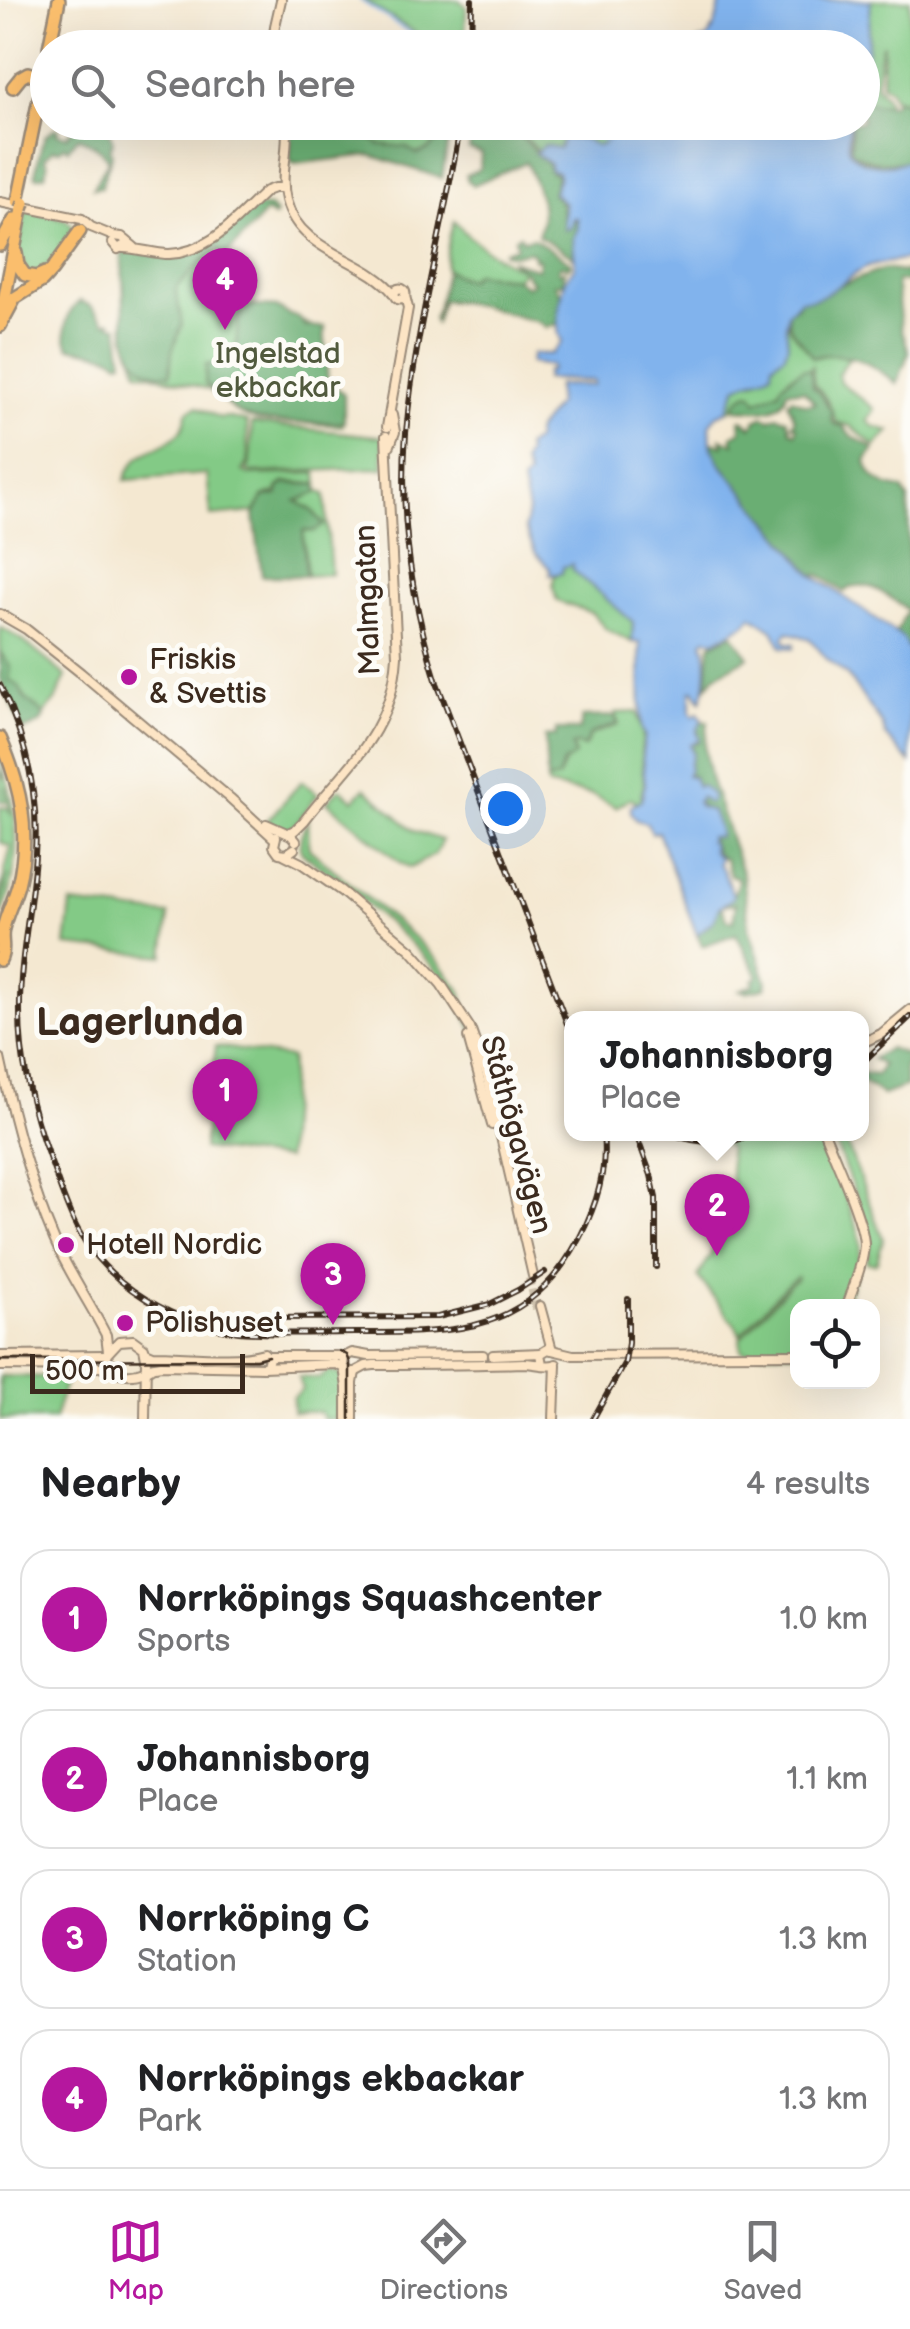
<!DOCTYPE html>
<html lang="en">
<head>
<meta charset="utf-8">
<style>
	:root { --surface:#fff; --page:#f2f2f2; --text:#202124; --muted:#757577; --line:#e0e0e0; --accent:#b5179e }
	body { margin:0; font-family:"Balsamiq Sans",sans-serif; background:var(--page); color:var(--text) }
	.controls { position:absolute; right:30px; bottom:30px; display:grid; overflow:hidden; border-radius:20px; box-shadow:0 10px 40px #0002 }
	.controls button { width:90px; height:90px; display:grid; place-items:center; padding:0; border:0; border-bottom:2px solid var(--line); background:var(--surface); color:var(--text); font:50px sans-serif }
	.scale { position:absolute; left:30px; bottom:25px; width:215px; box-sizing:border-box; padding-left:10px; border:5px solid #3b2a1e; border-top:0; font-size:28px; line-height:35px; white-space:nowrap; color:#3b2a1e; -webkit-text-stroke:8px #fdfcf7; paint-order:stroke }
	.you { position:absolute; left:505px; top:808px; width:35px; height:35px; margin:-25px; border:8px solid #fff; border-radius:50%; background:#1a73e8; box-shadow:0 0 0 15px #1a73e833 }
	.badge { display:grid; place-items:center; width:65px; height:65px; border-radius:50%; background:var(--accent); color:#fff; font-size:32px; font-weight:700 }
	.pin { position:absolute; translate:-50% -82px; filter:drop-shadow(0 2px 5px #0008) }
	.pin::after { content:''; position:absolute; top:52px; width:35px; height:30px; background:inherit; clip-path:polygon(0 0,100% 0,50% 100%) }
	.popup { position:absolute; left:564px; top:1011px; width:305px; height:130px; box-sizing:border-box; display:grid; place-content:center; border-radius:20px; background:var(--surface); filter:drop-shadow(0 2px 8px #0005); font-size:32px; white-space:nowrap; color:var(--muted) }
	.popup b { font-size:38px; color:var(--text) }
	.popup::after { content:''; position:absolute; left:50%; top:100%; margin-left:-20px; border:20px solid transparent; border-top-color:var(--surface) }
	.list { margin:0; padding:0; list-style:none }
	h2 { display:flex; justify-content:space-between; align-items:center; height:130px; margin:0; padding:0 40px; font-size:42px }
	h2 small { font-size:32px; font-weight:400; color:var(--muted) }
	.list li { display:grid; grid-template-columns:65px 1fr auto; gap:30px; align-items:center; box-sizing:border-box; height:140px; margin:0 20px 20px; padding:0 20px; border:2px solid var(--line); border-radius:30px }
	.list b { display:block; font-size:38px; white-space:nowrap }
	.list p { margin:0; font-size:32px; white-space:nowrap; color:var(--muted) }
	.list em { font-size:32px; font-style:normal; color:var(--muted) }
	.icon { flex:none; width:55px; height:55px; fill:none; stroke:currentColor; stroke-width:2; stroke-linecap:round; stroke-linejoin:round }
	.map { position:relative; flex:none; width:910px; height:1419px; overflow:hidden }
	.search { position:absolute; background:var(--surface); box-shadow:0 10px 40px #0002; left:30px; right:30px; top:30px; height:110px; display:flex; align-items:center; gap:25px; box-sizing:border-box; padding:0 35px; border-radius:55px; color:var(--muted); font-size:38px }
	.sheet { height:770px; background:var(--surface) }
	nav { display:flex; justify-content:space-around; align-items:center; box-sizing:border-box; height:140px; border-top:2px solid var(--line); background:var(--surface); font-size:28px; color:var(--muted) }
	nav a { display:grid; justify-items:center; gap:5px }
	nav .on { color:var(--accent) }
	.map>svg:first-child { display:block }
	.green { fill:#83ca86; stroke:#5f7a52; stroke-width:2.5 }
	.forest { fill:#6aae73; stroke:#526c48; stroke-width:2.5 }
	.water { fill:#81b3ed; stroke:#5e6e86; stroke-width:2.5 }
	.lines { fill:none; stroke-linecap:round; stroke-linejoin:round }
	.stream { stroke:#81b3ed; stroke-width:2.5 }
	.secondary-tunnel { stroke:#cfc2ad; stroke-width:8; stroke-dasharray:8 4; stroke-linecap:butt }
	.secondary-casing { stroke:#988978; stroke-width:12 }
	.highway-casing { stroke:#988978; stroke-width:16 }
	.secondary { stroke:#fde5c5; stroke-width:8 }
	.highway { stroke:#fabe6d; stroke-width:11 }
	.tram { stroke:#3b2a1e; stroke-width:2.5 }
	.rail-casing { stroke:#3b2a1e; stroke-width:6 }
	.rail { stroke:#fdfcf7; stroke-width:2.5; stroke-dasharray:8; stroke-linecap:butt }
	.highway-bridge-casing { stroke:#988978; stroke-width:16; stroke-linecap:butt }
	.highway-bridge { stroke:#fabe6d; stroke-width:11 }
	.poi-dot { fill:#b5179e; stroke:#fdfcf7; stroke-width:4 }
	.labels { text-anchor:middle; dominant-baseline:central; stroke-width:10; stroke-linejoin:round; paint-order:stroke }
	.park-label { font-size:30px; fill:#515a3d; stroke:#fdfcf7 }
	.street-label { font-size:30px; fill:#3b2a1e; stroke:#fdfcf7 }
	.poi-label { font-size:30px; fill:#3b2a1e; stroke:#fdfcf7; text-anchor:start }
	.district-label { font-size:40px; font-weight:bold; fill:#3b2a1e; stroke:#fdfcf7 }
</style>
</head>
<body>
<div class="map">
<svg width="910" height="1419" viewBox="0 0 910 1419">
	<rect width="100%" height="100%" fill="#fdfcf7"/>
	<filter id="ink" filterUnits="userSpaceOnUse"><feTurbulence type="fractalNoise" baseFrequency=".01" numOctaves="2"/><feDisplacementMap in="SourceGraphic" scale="20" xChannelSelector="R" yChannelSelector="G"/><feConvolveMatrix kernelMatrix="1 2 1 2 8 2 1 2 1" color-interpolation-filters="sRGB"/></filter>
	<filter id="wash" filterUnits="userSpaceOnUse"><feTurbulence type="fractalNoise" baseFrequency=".0048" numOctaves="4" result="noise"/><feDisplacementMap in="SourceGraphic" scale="40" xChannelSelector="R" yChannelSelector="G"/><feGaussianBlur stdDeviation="2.25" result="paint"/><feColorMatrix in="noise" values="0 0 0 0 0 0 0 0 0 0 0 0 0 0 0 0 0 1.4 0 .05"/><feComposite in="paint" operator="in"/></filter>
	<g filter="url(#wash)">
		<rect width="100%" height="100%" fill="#f4e8d1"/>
		<g class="green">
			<polygon points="363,0 459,0 466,6 465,47 438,47"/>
			<path d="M871,0h39v102l-17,-5 -3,-8 -8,-5 1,-41 -2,5 -5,36 11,15 1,3 -5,3 27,2v57c-26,6 -34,-1 -58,-8l-3,-5 2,-28 11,-1 1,-27 4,1 -5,-25 4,-3z"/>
			<polygon points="359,123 441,123 442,136 429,149 417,154 378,145"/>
			<polygon points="508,123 556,123 566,129 572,126 574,123 627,123 575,257 573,238 578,228 577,218 572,219 570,228 564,230 564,203 553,193 559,176 557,172 550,170 550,164 535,153 537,149"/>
			<path d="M26,209l39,10 7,6c-1,17 -20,38 -34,48h-12l-8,-22z"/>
			<path d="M454,221c18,21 45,38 70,50l-8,7 -41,-5 -6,6 -9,-2 -15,-9 4,-31z"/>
			<path d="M228,232l-40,42 26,-23 3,4 -3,49 60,4 40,19h11l-3,92 20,2v5l-72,-5 -37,-11 -13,-13 -12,-8 -70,-18 -13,-35 -3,-82 4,-6c41,13 67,10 102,-16z"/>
			<path d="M788,320c2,16 18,23 25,38l21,-5 15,6 -11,15 2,8 35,27 -8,12 6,5 17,5 -15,15 -25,-20 -14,-4c-4,-15 -10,-27 -22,-38l-2,-18 -2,3c-11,0 -28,11 -31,22l-22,10 -8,-8 -12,8 -5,8 -5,2 10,-24 10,-5 10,-2 16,-16 15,-20 -2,-19z"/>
			<path d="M197,407l23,11 7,-1 20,5 1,41 -5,8 6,4 68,-2 1,11 -33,-2 -7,5 -1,7c-16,-2 -15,8 -23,18l-43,4 -4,-42 -82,6c12,-35 33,-26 54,-47 6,-5 6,-15 9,-22z"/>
			<polygon points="252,423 383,437 384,468 252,473 247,470 250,464"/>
			<polygon points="319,492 325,494 331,574 307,576 303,532 315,531 324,524 312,510 297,501"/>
			<polygon points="573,564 573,570 633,622 632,642 606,629 592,613 557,601 553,588 554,576 562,573 563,567"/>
			<polygon points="0,627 22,640 66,676 55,701 44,714 26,699 22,692 7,678 10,673 0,652"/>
			<polygon points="637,712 643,735 641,753 644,784 640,800 636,802 631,798 616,807 593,795 548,786 547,781 558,778 564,763 575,755 573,747 578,744 580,747 585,747 590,735 619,725 615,713"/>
			<path d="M0,758c20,53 23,108 0,161v-12l8,-33 -8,28v-10l11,-46 -11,-4v-35l8,1 3,7 -6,-29 2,16 -7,-1v-28l4,6z"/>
			<polygon points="302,781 318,794 294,826 285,830 266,822"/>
			<polygon points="340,788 354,800 365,788 414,831 442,840 435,854 410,868 399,862 327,802"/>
			<path d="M308,821l1,28 107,90 22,22 23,30 5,19 14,25 6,28c-11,-27 -21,-54 -38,-78 -36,-49 -99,-93 -146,-133 -5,-10 0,-21 6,-31z"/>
			<polygon points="71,904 169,915 164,956 66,946"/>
			<polygon points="216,1046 291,1058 286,1159 203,1149"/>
			<polygon points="692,1134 822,1134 859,1233 861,1246 859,1260 845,1306 798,1306 797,1352 745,1352 741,1350 740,1339 790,1284 797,1279 797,1277 783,1288 740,1335 736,1326 698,1277 732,1218 733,1199 728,1146 715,1139"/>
			<polygon points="832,1134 843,1134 883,1239 877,1262 874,1264 867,1262 870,1244 869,1231"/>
			<polygon points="329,1371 342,1375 345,1419 323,1419 320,1412 293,1412 293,1398 302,1390 299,1377 320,1378"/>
			<polygon points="0,1376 67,1377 54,1419 0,1419"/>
		</g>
		<g class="forest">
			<path d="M863,99l11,5 18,1 3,-6 15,4v59c-22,1 -41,2 -59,-11l1,-28 10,-1z"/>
			<path d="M67,123l39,2 7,16 -3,9 2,4 -11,33 -8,1 15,-27c-6,-14 -18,-18 -31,-24l-9,12 -4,-3 -4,4 -7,-1 -8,8 3,7 -3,11 -8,2 -2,-3 6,-27 4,-11 10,-8 4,1 -3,4 10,3 11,-11z"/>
			<polygon points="339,123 359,123 378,144 406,147 417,154 429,149 441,136 441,123 451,123 442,178 370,155 294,164 290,161 291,127"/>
			<path d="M475,123h31l29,27v3l14,12v6l8,4 -5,18 9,11 3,26 7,-2 2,-9h3l1,9 -4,10 1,19 -36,-22c10,-27 -1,-48 -12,-73l-53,23 -5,-4 -2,-6 14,-6 1,-16 -12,-4z"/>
			<path d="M256,207h13l7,7 -2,3 -8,-5 -41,45 1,2 -4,5 4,5 -6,5 -1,8 12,18 9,5 37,2 12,8 10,2 6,10h19l4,57 7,2 9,8v28c-29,0 -76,5 -104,-8 -4,-2 -31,-27 -35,-31l1,-19c44,3 24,-27 35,-52l-2,-4 -25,-4 4,-50 4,1 -4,-7 -22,19 -20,22 6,36 -10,26 -2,23c-46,2 -46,-45 -46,-79 0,-13 -3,-27 -2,-40l8,-5c58,16 81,-3 120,-42z"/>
			<path d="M520,235l3,5 10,-2 36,23 2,3 -3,3 -7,-2 -3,4 2,4 5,-3 -2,13 -8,1 7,11 -5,30 -8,1 -3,2c-11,-11 -17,-6 -30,-12 -23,-8 -49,-14 -74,-16l-7,23 -2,-4 5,-12 8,-37 14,8 9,2 6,-7 42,6 9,7 7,-3 -7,-8 1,-2 -17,-13 28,9 1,-10h-5v-4l-5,-4 -15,4 -10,-2v-2l12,-4 -1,-9z"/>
			<path d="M884,269l26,4v9l-14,-1 5,47 8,24 -12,32c-26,-22 -51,-35 -85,-27 -9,-19 -25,-22 -24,-45l10,-7 2,-5z"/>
			<path d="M80,301l11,5 15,17 5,-2 1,4 6,1 5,35 -3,1 -12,-7 -39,-8c-8,-16 -3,-34 11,-46z"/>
			<path d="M802,369h8l3,18c13,9 12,19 20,25l-2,6 3,6 9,2c10,15 18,13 31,23l-8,12c4,19 19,26 36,28l6,10 2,153 -8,-14 -6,-5 11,-23c-17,-13 -44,-35 -63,-18l-24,-17h-7l-93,-112 -9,-19 3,-2 9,4 -2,-8 13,6 -2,-8 9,-5 -1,-11 3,-1 8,8 4,-3v-4l9,-4 6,3 7,-3 10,3 4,12 5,2 1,-7 -5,-1 3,-5 -7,-18 4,-4c9,4 14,8 23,5l-11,-12 -17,-1c-3,26 -32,20 -52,19 0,-9 6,-13 14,-16l4,1 4,7 22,-10 2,-6z"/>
			<polygon points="285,483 318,485 318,492 296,501 312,511 324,525 314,531 303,531 306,576 262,576 254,515 263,497 278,495 279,488"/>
			<polygon points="733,634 749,657 715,676 707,687 710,645"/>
			<path d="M0,652l11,15 -2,13 10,6 5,12 20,16c0,11 -12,13 -21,17l-23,-53z"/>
			<polygon points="615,716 618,724 590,734 584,746 581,747 578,744 572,746 575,756 563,763 558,778 547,781 545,737 556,736 556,730 580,730 582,717"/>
			<path d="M698,721l10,1 -3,25 5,31 33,97 6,53 18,54 -2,6 -19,4 -6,-2 14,-5 -1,-5 4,-2v-4l-21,-40 -34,12 -5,-11 17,-15 4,-13 3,-1 7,14 5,1 3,-17 -12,1c9,-9 13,-14 14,-27l-8,-3 -5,-16 -4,-1 -6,-6 -4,-14 6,-7 -5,-18 -12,-7 -3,-6 3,-3 -7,-21 -6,-2 6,-20 -2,-9 8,-3z"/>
			<polygon points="889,1048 910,1056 904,1068 907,1086 883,1095 862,1082 862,1073 877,1075 882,1065 872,1059"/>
		</g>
		<g class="water">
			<polygon points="721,0 871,0 866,69 863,70 862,48 699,47 699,41 707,39 715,26"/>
			<path d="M850,122c-1,9 -4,26 2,32 12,14 40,13 53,7l5,3v95c-16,3 -33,3 -47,10 -21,11 -37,33 -63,31l-12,12 -2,13 2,19 -3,10 -12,10 -1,7 -6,5 -19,6 -10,5 -10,24 -10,4 -7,8 1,22 9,18 93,112 90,63 7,14v111l-24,-27 -4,-12 -35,-49 -20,-16 -17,-20 -22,-7 -4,5 2,6h8v5l-12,-1 -9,-17 -21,-14 -7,8 -30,17 -9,-3 -3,4c6,15 4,45 -2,59l-7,-11 -3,1v22l3,3 4,-3 4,6 -5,13 3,8 -10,5 3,10 -4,10 1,3 -4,7 7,2 4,10 4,-2 10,9 1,5 -2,4 -4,-1 -5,-5 -4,5 2,5 13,4c2,8 9,19 7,26h-9l-1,4 3,1 1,10 7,7 -2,4 5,7 10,25v3l-14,9 -5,13 -17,15 -39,-103 -6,1 -5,-10 -11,-3 -5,-8v-6l10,-6 4,-16 -3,-30 3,-19 -3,-5 -1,-10 -1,-77 -8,-1 1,-20 -60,-52v-6l-10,3 -1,6 -12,2v-6l-15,-17 -10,-24 3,-17 -6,-28 6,-7 -5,-14 4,-9 -1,-6 9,-6 2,-12 20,-24v-20h36l1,-4 -49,-2 1,-8h4l1,-5 -21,-3 2,-9h19l11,-12 -4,-10 1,-25 6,-26 10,-15 -2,-28 5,-10 -1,-10h-4l-3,10 -6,2v-27l-11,-10 6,-17 -2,-4 -7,-2v-6l-15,-11 9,-8 15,3 4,-10 22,1 12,7 11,-4 -13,-15 -9,-4z"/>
		</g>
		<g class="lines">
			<g class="stream">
				<polyline points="360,0 433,48"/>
				<polyline points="567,122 611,144"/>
			</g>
		</g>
	</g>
	<g filter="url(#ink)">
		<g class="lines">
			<polyline class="secondary-tunnel" points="529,1278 536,1309"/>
			<defs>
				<g id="secondary">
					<polyline points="273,48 275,26 281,0"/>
					<path d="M286,122c4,27 -7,52 0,78 14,54 79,57 108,94"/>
					<polyline points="0,202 82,219 91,227 113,236 122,237 134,247"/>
					<polyline points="113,243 118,249 125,245"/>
					<path d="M123,248c15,0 31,6 46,6 43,-2 68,-37 97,-63l8,-3h10"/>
					<circle cx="400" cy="294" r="5.5"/>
					<polyline points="387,427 408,308 405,296"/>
					<polyline points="390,445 395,432 392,415"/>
					<polyline points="0,614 26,629 81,673 230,798 275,839"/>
					<polyline points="266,824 291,835 296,841"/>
					<path d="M288,833l7,-3 9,-9c44,-57 88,-87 93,-165l-11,-220"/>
					<polyline points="276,837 274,846 279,853 287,854 294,849"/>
					<polyline points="285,855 301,863 341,891 411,950 441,984 470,1028 487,1076 533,1276"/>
					<polyline points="468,1037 492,1125"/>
					<polyline points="862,1043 881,1034 910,1010"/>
					<path d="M0,1058c13,61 29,123 54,181 14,33 36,64 52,96l2,16"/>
					<path d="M825,1134c10,25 39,87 39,111 -1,20 -11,42 -17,61"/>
					<polyline points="540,1306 552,1350"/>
					<path d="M146,1352l7,3c33,0 80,7 111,-2l5,5 -2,7"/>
					<polyline points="493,1355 541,1353"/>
					<polyline points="0,1356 106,1355"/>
					<polyline points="269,1356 345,1356"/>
					<polyline points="542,1364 540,1354 548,1349 573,1355 798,1354"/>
					<polyline points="343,1365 344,1357 352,1353 369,1356 483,1355"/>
					<path d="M0,1366l100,1c15,5 28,11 44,4 16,-7 -1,-3 17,-6l102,2 73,-3 17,9 13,-7 8,-1c50,0 100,0 149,-2 11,0 21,4 31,2"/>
					<polyline points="344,1367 347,1388 347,1419"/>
					<polyline points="108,1369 106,1355 119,1341 133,1340 144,1348 146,1358 145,1419"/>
					<polyline points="353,1419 353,1383 355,1372"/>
					<polyline points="554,1419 556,1364"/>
				</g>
				<g id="highway">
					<polyline points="49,48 59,0"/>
					<polyline points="13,87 21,77 28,73 37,77 40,86"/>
					<polyline points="18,201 48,55"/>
					<polyline points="0,245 14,220"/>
					<polyline points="16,253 18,265 25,275 36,277 45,273"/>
					<polyline points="2,311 22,209"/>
					<polyline points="0,326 15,298 42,281 52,270 80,231"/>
					<path d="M0,738c21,48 31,95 18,147 -4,15 -12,29 -15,44 -3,12 3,19 -3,31"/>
				</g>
			</defs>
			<use href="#secondary" class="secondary-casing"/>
			<use href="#highway" class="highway-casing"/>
			<use href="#secondary" class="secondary"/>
			<use href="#highway" class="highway"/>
			<g class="tram">
				<polyline points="340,1351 347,1355 350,1362 350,1419"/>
				<polyline points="0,1360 256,1359 268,1356"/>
			</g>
			<defs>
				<g id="rail">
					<polyline points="471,48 472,0"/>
					<path d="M461,122c-17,104 -46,206 -55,311 -7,85 6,170 31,250l135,354"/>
					<path d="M0,685c26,53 39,110 35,169 -3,53 -16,105 -15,158 0,52 12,100 30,148 9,23 16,48 28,70 31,57 98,94 161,102 38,3 77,1 116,1 99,0 173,3 225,-96 17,-33 27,-66 23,-103"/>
					<polyline points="862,1063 910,1017"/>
					<path d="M672,1134c28,11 57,11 84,0"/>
					<polyline points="637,1137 651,1175 656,1198 656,1267"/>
					<polyline points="210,1315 261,1318 438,1317 490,1304 518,1290 545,1272"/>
					<polyline points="593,1419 625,1362 628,1343 628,1299"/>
				</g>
			</defs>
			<use href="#rail" class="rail-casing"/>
			<use href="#rail" class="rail"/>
			<defs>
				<polyline id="highway-bridge" points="22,209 24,203"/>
			</defs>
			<use href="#highway-bridge" class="highway-bridge-casing"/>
			<use href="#highway-bridge" class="highway-bridge"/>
		</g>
	</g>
	<g class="poi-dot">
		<circle cx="129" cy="677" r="10"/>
		<circle cx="66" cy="1245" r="10"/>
		<circle cx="125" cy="1323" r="10"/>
	</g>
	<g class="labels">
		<g class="park-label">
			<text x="278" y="354">Ingelstad<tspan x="278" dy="34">ekbackar</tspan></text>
		</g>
		<g class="street-label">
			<text transform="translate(368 600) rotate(-92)">Malmgatan</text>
			<text transform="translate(516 1135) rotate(75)">Ståthögavägen</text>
		</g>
		<g class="poi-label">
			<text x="149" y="660">Friskis<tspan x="149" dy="34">&amp; Svettis</tspan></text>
			<text x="86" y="1245">Hotell Nordic</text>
			<text x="145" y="1323">Polishuset</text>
		</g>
		<g class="district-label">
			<text x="140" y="1023">Lagerlunda</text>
		</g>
	</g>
</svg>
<div class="controls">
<button><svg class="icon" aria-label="locate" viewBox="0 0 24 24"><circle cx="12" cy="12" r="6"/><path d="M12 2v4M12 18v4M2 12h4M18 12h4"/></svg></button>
</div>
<div class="scale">500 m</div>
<div class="you"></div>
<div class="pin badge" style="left:225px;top:1141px">1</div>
<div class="pin badge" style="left:717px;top:1256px">2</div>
<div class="popup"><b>Johannisborg</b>Place</div>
<div class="pin badge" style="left:333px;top:1325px">3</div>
<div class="pin badge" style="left:225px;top:330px">4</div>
<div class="search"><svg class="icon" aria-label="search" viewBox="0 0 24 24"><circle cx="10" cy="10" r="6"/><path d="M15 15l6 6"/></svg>Search here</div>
</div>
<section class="sheet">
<h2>Nearby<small>4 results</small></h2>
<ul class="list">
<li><span class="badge">1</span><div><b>Norrköpings Squashcenter</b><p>Sports</p></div><em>1.0 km</em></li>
<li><span class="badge">2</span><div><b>Johannisborg</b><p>Place</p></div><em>1.1 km</em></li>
<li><span class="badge">3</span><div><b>Norrköping C</b><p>Station</p></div><em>1.3 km</em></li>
<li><span class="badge">4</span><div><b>Norrköpings ekbackar</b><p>Park</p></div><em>1.3 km</em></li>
</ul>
</section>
<nav>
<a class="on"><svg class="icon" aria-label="map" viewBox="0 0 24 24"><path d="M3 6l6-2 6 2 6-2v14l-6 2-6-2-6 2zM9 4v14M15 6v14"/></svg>Map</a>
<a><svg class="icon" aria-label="directions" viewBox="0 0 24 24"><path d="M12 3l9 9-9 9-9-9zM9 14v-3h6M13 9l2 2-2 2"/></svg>Directions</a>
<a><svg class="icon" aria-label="saved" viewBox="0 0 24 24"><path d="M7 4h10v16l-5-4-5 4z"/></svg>Saved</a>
</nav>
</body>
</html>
